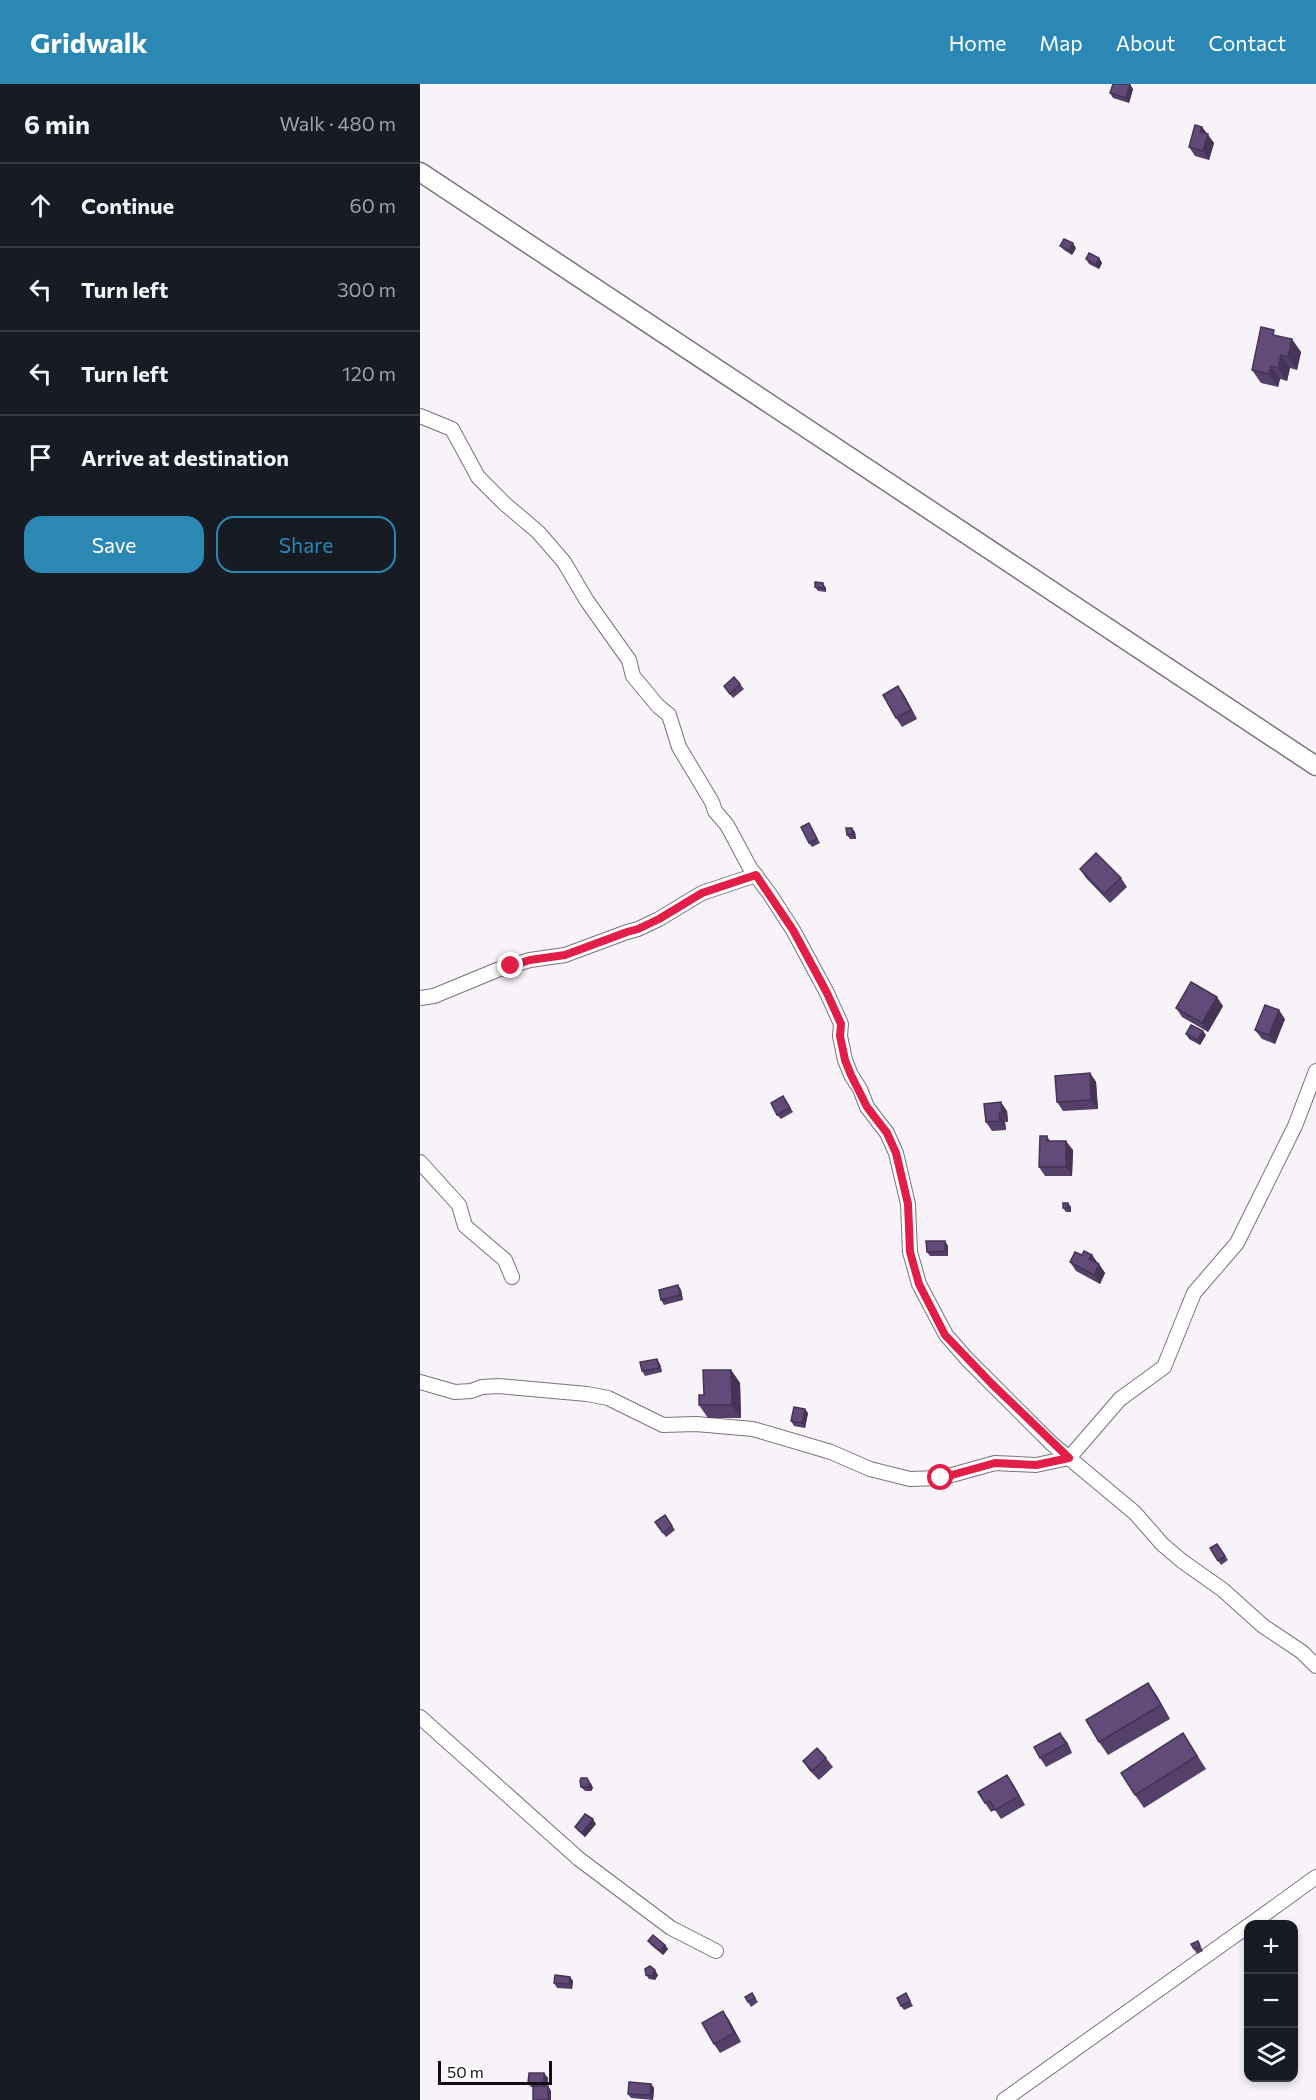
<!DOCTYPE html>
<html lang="en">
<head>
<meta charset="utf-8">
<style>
	:root { --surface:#171b24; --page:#242831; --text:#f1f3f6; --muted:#9ea1a6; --line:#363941; --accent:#2b88b5 }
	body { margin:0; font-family:Commissioner,sans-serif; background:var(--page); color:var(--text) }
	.controls { position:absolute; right:18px; bottom:18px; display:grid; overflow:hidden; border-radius:12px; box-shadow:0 3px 9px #0003 }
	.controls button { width:54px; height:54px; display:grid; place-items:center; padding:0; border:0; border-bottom:2px solid var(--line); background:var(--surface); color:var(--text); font:30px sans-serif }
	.scale { position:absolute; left:18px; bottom:15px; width:114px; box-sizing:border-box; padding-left:6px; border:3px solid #100e10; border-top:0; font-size:16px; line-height:21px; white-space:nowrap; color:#100e10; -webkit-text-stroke:4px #fff; paint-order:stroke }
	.stop { position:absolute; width:18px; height:18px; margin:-14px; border:4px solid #e11d48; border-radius:50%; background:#fff }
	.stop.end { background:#e11d48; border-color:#fff; box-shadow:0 2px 6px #0008 }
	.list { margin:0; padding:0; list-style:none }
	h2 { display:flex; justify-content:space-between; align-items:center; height:78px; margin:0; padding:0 24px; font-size:26px }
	h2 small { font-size:20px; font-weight:400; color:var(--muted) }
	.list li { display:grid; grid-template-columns:39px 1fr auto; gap:18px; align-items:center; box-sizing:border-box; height:84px; padding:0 24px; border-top:2px solid var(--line) }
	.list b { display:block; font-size:22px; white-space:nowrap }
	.list em { font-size:20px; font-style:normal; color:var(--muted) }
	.actions { display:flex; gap:12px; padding:18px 24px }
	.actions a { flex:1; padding:14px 0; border:2px solid var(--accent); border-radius:18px; text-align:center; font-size:21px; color:var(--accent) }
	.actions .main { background:var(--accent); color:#fff }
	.icon { flex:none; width:33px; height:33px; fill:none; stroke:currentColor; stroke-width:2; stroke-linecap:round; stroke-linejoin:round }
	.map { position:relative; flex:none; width:896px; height:2016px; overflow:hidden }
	header { display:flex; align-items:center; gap:36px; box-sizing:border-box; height:84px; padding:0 30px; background:var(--accent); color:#fff }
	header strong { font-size:28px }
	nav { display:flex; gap:33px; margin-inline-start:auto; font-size:21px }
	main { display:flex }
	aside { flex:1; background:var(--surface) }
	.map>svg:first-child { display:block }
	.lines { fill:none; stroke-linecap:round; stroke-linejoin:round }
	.minor-casing { stroke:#787479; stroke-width:16 }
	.tertiary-casing { stroke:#787479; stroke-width:21 }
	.minor { stroke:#fff; stroke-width:14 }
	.tertiary { stroke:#fff; stroke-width:18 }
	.wall { fill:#544068 }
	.shaded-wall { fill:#453455 }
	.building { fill:#624b79; stroke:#453455; stroke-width:1.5 }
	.route { stroke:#e11d48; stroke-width:8 }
</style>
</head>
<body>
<header>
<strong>Gridwalk</strong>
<nav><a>Home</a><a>Map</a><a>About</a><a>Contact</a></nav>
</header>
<main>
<aside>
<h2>6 min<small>Walk · 480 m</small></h2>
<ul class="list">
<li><svg class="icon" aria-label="ahead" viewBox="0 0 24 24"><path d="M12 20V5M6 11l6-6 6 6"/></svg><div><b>Continue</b></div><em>60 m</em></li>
<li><svg class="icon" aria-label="left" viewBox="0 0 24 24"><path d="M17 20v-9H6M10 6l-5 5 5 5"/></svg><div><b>Turn left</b></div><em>300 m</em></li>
<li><svg class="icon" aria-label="left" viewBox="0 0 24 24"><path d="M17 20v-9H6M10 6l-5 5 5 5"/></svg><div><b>Turn left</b></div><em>120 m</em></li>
<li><svg class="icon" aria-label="arrive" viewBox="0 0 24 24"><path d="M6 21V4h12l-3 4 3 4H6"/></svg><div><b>Arrive at destination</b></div></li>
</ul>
<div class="actions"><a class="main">Save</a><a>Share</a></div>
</aside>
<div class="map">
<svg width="896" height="2016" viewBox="0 0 896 2016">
	<rect width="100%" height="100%" fill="#f8f3f8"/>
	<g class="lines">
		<defs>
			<g id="minor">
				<polyline points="0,332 32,345 58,393 85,420 118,448 144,478 167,517 209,576 213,592 238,622 249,631 259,663 292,718 295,727 307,741 330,784 349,809 373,846 407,909 421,940 420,952 425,976 431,991 440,1005 447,1023 467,1049 476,1069 488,1120 490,1168 499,1200 526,1251 547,1275 631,1359 715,1429 742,1460 762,1477 803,1506 843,1542 882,1568 896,1582"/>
				<polyline points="0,914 14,912 77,886 110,876 145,871 207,848 218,845 239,835 282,809 336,791"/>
				<polyline points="0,1078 39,1121 45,1142 85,1176 92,1193"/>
				<polyline points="0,1298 35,1308 51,1307 62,1303 78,1302 167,1310 188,1314 243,1341 276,1340 333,1345 411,1368 450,1385 490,1395 521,1394 575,1379 616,1381 649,1374 700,1315 744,1283 774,1209 817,1159 875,1042 896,987"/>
				<polyline points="0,1633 159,1775 251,1844 296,1867"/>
				<polyline points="831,1840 896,1793"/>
				<polyline points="584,2016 828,1842"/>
			</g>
			<polyline id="tertiary" points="0,88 896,682"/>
		</defs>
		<use href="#minor" class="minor-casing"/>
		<use href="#tertiary" class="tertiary-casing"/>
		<use href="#minor" class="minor"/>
		<use href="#tertiary" class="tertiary"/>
	</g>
	<g class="wall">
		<polygon points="713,5 709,19 693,14 690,9"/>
		<polygon points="782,43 794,59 789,76 775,72 769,63"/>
		<polygon points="640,162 656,164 652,171 644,166"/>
		<polygon points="679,174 682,179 679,185 669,180 666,175"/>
		<polygon points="858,252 881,268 877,286 870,284 867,297 860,295 858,303 841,299 832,286"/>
		<polygon points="395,503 406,504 406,508 398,507"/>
		<polygon points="320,600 324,605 313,614 304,602"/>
		<polygon points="478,602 484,611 497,635 482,643 476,634"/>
		<polygon points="392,744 400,759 392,763 389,759"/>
		<polygon points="435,748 436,755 430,755 427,751"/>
		<polygon points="660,785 701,794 707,803 690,819 666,794"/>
		<polygon points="803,922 788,948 762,933 756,924"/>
		<polygon points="865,935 855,960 842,955 835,946"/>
		<polygon points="766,950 786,951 780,961 769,955"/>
		<polygon points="670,989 676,998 678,1025 643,1027 637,1018"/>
		<polygon points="363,1012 373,1028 361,1035 357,1031"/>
		<polygon points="564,1020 587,1027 588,1038 585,1038 586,1046 572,1047 566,1038"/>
		<polygon points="627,1052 630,1057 653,1066 652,1092 625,1092 619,1083"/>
		<polygon points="651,1123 651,1128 646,1128 643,1124"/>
		<polygon points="525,1157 528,1162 528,1172 510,1172 507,1168"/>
		<polygon points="662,1171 672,1171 685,1189 680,1200 656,1187 650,1178"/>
		<polygon points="258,1201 261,1206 263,1216 244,1221 241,1216"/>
		<polygon points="240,1280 242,1288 225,1292 222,1287"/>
		<polygon points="311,1286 320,1299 321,1334 288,1334 279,1321 284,1311"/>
		<polygon points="388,1329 385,1344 374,1342 371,1337"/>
		<polygon points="245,1431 255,1446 246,1453 235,1438"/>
		<polygon points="797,1460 808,1476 801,1481 790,1464"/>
		<polygon points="728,1599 737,1612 750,1635 688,1671 679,1658"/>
		<polygon points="763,1649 786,1685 724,1724 715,1711"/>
		<polygon points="647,1658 652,1669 626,1683 620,1674"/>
		<polygon points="406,1674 413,1683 399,1696 389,1686 383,1677"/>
		<polygon points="171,1699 173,1704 171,1707 165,1707 161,1703"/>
		<polygon points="593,1700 605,1721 581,1735 575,1726 571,1728 565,1719"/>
		<polygon points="176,1740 165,1753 158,1747 155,1743"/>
		<polygon points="228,1857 245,1861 248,1865 243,1871 231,1861"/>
		<polygon points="778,1857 783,1867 777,1870 774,1865"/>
		<polygon points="226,1891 238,1891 235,1896 229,1895"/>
		<polygon points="150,1893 153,1897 152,1905 137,1904 134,1899"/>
		<polygon points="332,1909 338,1918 331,1923 325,1913"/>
		<polygon points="486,1909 493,1922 484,1926 481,1922"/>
		<polygon points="303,1927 309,1936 321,1958 300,1969 294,1960"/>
		<polygon points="124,1989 128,1994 127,2002 128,2002 131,2007 111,2003 108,1999"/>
		<polygon points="231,2000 234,2004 233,2016 211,2014 208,2010"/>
	</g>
	<g class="shaded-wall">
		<polygon points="710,0 713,5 709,19 706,14"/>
		<polygon points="782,43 794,59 789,76 783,67 780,48"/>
		<polygon points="653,159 656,164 652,171 649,166"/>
		<polygon points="679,174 682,179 679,185 676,181"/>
		<polygon points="872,255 881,268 877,286 868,273"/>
		<polygon points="861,271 870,284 867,297 858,284"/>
		<polygon points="851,282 860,295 858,303 849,290"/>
		<polygon points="403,499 406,504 406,508 403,504"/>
		<polygon points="478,602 484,611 497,635 491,626"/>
		<polygon points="432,744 435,748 436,755 433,750"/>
		<polygon points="797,913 803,922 788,948 782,939"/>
		<polygon points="859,926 865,935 855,960 849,951"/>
		<polygon points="783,947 786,951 780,961 777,956"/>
		<polygon points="670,989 676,998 678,1025 671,1016"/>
		<polygon points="581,1018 587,1027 588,1038 582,1029"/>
		<polygon points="579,1029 585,1038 586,1046 580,1037"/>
		<polygon points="646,1057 653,1066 652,1092 646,1083"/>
		<polygon points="648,1119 651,1123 651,1128 648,1124"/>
		<polygon points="525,1157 528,1162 528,1172 525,1167"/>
		<polygon points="672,1171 678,1180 669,1175"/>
		<polygon points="679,1180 685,1189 680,1200 674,1191"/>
		<polygon points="258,1201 261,1206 263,1216 260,1211"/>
		<polygon points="237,1275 240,1280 242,1288 239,1284"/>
		<polygon points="311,1286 320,1299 321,1334 312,1321"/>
		<polygon points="385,1325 388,1329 385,1344 382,1339"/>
		<polygon points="728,1599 737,1612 750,1635 741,1621"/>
		<polygon points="640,1649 647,1658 652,1669 646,1660"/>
		<polygon points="587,1691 593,1700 605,1721 599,1712"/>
		<polygon points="167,1694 173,1704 171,1707 168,1703"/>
		<polygon points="173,1735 176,1740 165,1753 162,1749"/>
		<polygon points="245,1861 248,1865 243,1871 240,1867"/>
		<polygon points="235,1886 238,1891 235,1896 232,1892"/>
		<polygon points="150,1893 153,1897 152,1905 149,1900"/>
		<polygon points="303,1927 309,1936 321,1958 314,1949"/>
		<polygon points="124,1989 128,1994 127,2004 124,1999"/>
		<polygon points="231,2000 234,2004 233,2016 230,2011"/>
		<polygon points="128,2002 131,2007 131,2016 128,2016"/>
	</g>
	<g class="building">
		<polygon points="693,0 710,0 706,14 690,9"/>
		<polygon points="775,41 782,43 780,48 788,50 783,67 769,63"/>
		<polygon points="644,155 653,159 649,166 640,162"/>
		<polygon points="669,169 679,174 676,181 666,175"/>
		<polygon points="841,243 854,246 853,251 872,255 868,273 861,271 858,284 851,282 849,290 832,286"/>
		<polygon points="395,498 403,499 403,504 395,503"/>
		<polygon points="314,593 320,600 310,610 304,602"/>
		<polygon points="478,602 491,626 476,634 463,611"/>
		<polygon points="389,739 397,755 389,759 381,743"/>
		<polygon points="426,744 432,744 433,750 427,751"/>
		<polygon points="676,769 701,794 684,810 660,785"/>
		<polygon points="771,898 797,913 782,939 756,924"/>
		<polygon points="845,921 859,926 849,951 835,946"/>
		<polygon points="771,941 783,947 777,956 766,950"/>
		<polygon points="670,989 671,1016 637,1018 635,992"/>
		<polygon points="363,1012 370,1024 357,1031 351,1019"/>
		<polygon points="581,1018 582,1029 579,1029 580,1037 566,1038 564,1020"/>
		<polygon points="620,1052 627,1052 627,1057 646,1057 646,1083 619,1083"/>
		<rect x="643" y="1119" width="5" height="5"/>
		<polygon points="506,1157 525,1157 525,1167 507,1168"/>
		<polygon points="664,1167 672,1171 669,1175 679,1180 674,1191 650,1178 655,1168 662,1171"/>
		<polygon points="258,1201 260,1211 241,1216 239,1206"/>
		<polygon points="237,1275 239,1284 222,1287 220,1278"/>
		<polygon points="283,1286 311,1286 312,1321 279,1321 279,1311 284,1311"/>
		<polygon points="374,1323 385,1325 382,1339 371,1337"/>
		<polygon points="245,1431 252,1442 243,1449 235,1438"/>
		<polygon points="797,1460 805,1472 798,1477 790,1464"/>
		<polygon points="728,1599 741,1621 679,1658 666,1636"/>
		<polygon points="640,1649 646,1660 620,1674 614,1663"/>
		<polygon points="763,1649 777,1672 715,1711 701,1689"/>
		<polygon points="397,1664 406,1674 392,1687 383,1677"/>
		<polygon points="587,1691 599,1712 575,1726 570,1717 565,1719 558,1708"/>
		<polygon points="161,1694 167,1694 170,1700 168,1703 161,1703 160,1697"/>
		<polygon points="165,1730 173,1735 162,1749 155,1743"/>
		<polygon points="233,1851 245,1861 240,1867 228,1857"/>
		<polygon points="778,1857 780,1862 774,1865 771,1860"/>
		<polygon points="230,1882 235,1886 232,1892 226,1891 225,1885"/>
		<polygon points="135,1891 150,1893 149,1900 134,1899"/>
		<polygon points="332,1909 335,1914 328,1918 325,1913"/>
		<polygon points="486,1909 490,1917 481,1922 477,1914"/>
		<polygon points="303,1927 314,1949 294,1960 282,1939"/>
		<polygon points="109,1989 124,1989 124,1999 108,1999"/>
		<polygon points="209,1998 231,2000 230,2011 208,2010"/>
		<rect x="113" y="2002" width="15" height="14"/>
	</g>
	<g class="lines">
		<polyline class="route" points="91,882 110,876 145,871 207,848 218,845 239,835 282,809 336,791 373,846 407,909 421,940 420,952 425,976 431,991 447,1023 467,1049 476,1069 488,1120 490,1168 499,1200 525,1251 572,1300 649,1374 616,1381 575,1379 521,1394"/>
	</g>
</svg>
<div class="controls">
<button>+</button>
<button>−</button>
<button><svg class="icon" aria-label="layers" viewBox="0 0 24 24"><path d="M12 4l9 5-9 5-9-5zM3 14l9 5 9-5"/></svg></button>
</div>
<div class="scale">50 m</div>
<div class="stop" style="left:521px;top:1394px"></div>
<div class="stop end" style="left:91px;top:882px"></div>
</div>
</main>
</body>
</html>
